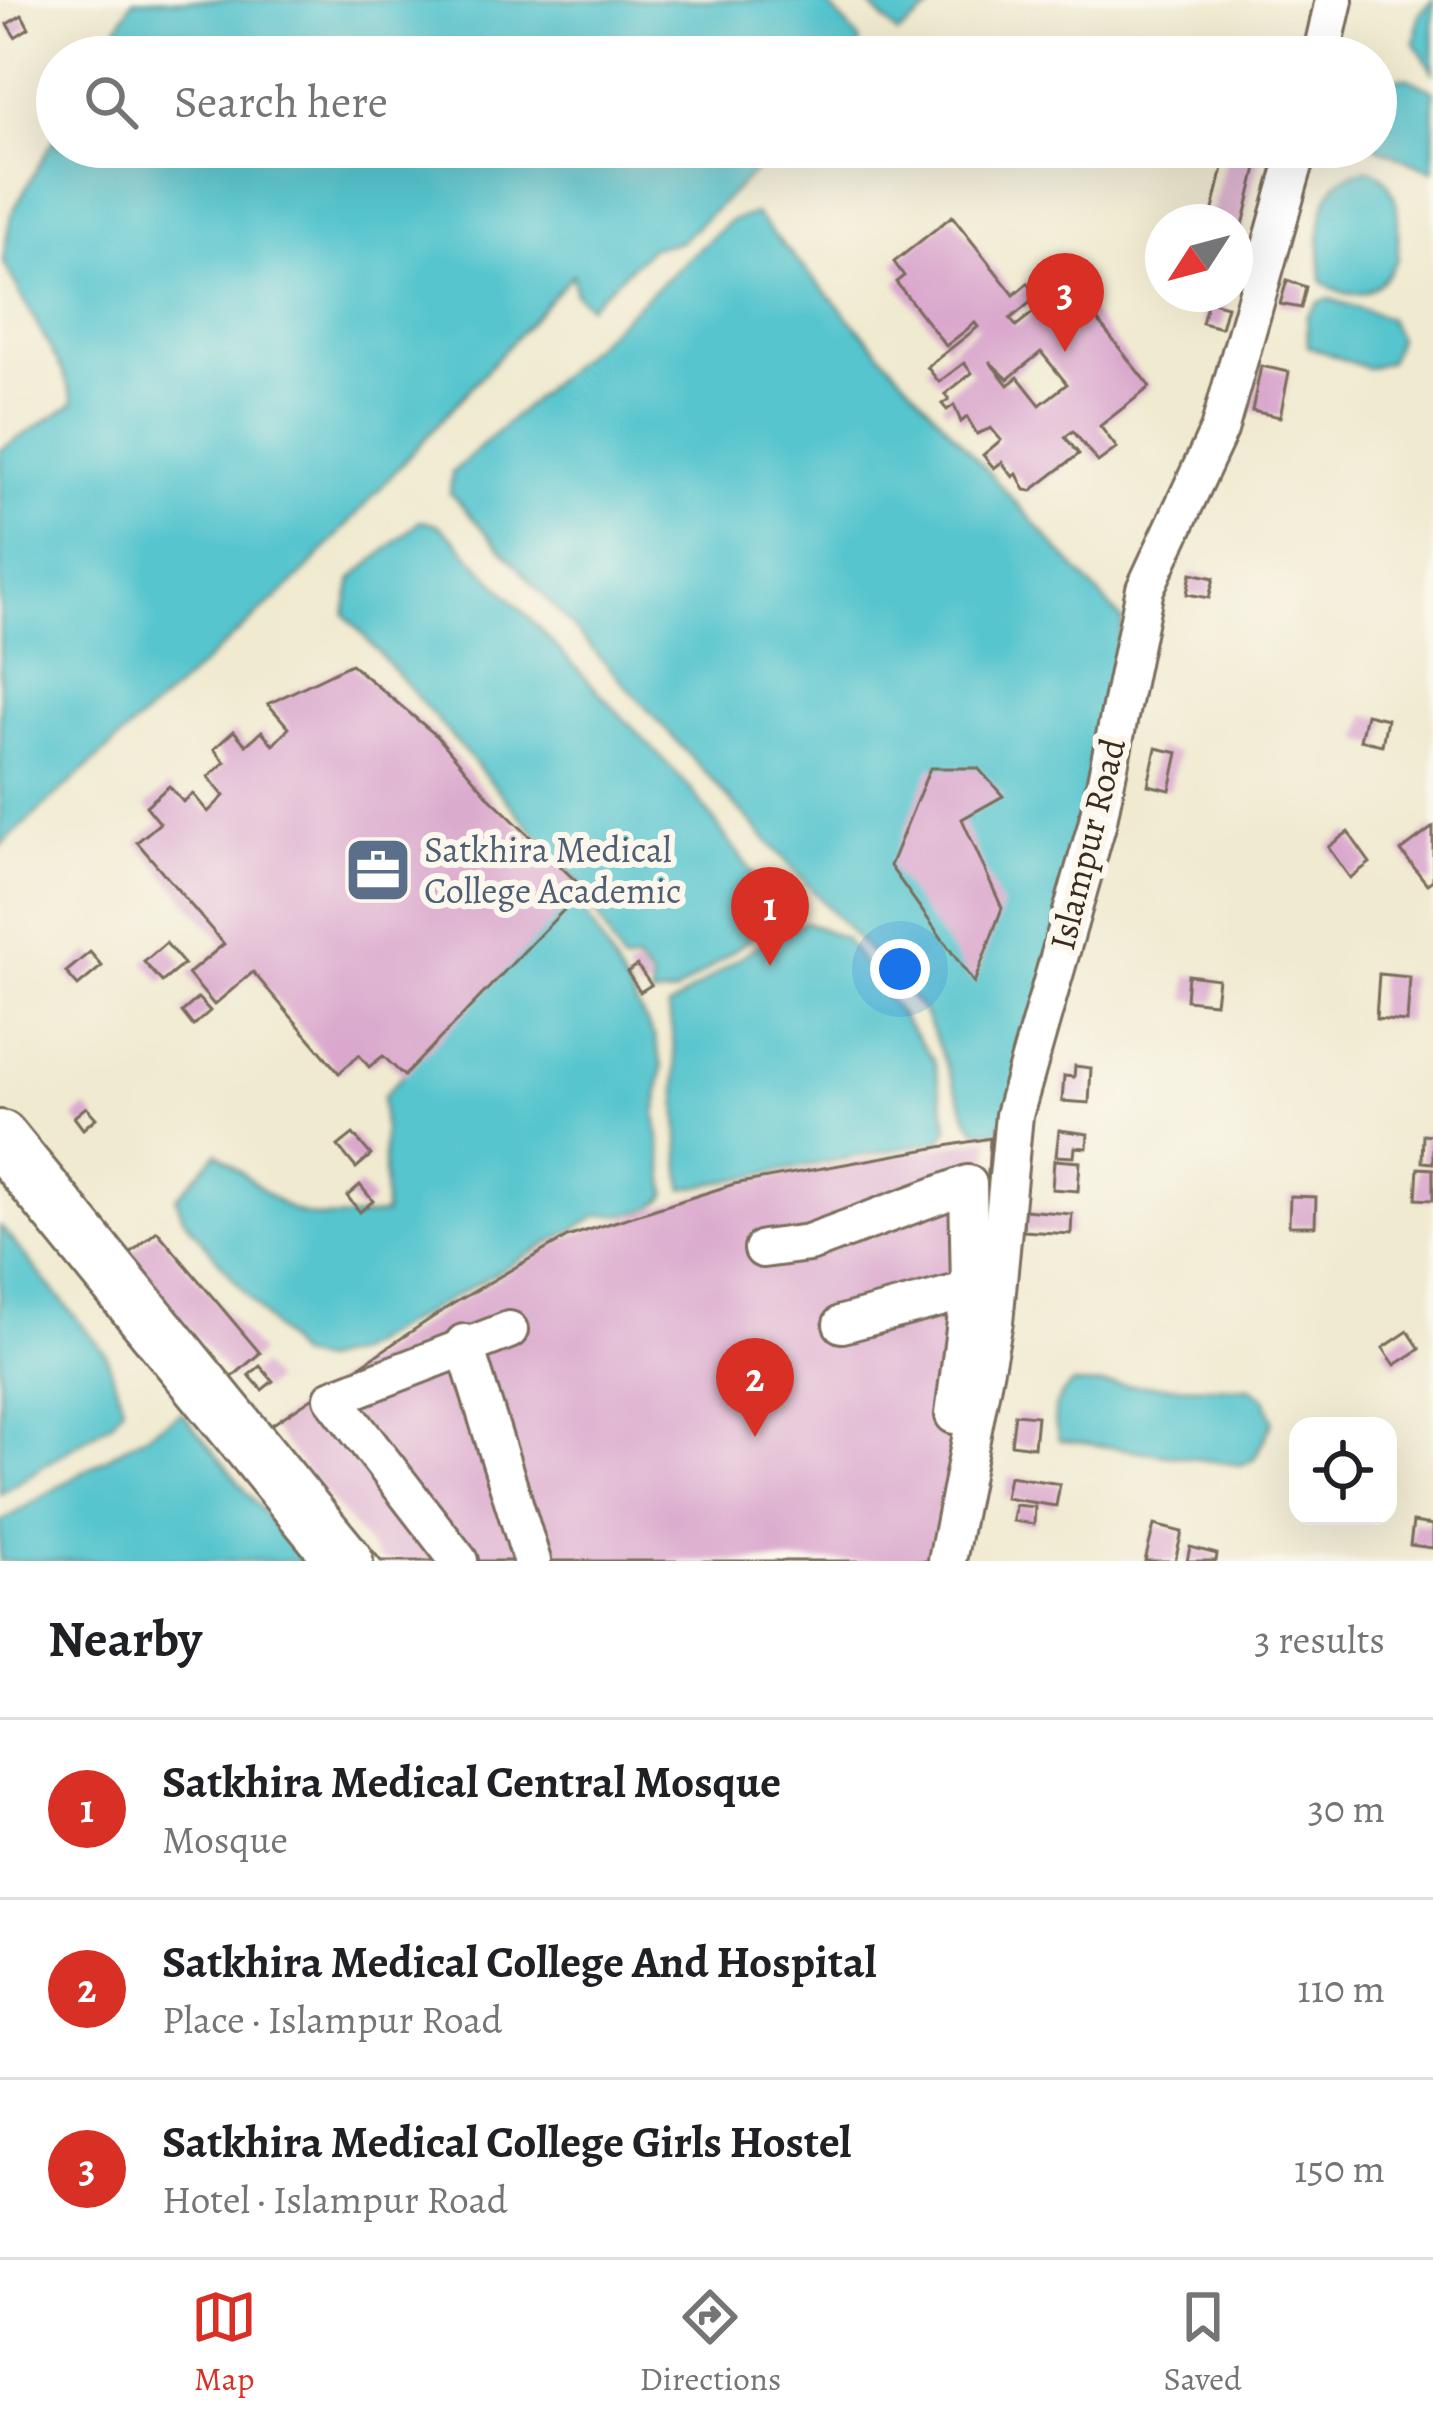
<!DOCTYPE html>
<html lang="en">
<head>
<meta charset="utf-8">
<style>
	:root { --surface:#fff; --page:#f2f2f2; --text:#202124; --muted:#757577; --line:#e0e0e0; --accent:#d93025 }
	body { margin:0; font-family:Alegreya,serif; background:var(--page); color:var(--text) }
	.controls { position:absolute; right:36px; bottom:36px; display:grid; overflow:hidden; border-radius:24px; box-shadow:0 12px 48px #0002 }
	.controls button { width:108px; height:108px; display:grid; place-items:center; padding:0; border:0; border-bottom:3px solid var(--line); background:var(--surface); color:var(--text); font:60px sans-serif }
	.compass { position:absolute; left:1145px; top:204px; width:108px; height:108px; border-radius:50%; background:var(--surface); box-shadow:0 12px 48px #0002; rotate:234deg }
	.you { position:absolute; left:900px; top:969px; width:42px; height:42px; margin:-30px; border:9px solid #fff; border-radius:50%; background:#1a73e8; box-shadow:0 0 0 18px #1a73e833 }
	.badge { display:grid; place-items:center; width:78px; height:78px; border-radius:50%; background:var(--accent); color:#fff; font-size:39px; font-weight:700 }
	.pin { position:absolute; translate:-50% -99px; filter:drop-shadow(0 3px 6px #0008) }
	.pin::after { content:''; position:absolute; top:63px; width:42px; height:36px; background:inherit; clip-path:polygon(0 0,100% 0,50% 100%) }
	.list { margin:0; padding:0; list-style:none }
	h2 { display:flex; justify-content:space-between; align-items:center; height:156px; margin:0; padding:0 48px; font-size:51px }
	h2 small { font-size:39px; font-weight:400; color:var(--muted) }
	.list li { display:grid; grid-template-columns:78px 1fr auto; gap:36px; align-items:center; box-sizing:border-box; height:180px; padding:0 48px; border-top:3px solid var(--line) }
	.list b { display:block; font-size:45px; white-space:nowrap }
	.list p { margin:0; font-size:39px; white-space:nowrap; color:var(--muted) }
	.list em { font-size:39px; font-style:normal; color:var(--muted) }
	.icon { flex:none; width:66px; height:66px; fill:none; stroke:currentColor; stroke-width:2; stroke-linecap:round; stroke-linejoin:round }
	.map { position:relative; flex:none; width:1433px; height:1561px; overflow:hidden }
	.search { position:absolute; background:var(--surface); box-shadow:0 12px 48px #0002; left:36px; right:36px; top:36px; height:132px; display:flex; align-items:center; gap:30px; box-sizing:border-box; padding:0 42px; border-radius:66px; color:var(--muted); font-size:45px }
	.sheet { height:696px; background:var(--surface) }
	nav { display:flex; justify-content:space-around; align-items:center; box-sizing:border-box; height:168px; border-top:3px solid var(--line); background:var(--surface); font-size:33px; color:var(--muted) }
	nav a { display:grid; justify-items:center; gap:6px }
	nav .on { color:var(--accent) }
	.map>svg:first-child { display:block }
	.water { fill:#57c5ce; stroke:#497876; stroke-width:3 }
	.building { fill:#daa8cd; fill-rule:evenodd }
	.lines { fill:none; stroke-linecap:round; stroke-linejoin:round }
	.minor-casing { stroke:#7a6d5c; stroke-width:42 }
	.highway-casing { stroke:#7a6d5c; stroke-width:60 }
	.minor { stroke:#fff; stroke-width:36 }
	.highway { stroke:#fff; stroke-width:54 }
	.labels { text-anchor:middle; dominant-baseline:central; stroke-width:12; stroke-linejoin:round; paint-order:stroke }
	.street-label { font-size:36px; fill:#3b2a1e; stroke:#fbf7ec }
	.service-label { font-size:36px; fill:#4e5e75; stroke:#fbf7ec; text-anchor:start }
</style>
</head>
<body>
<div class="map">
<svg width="1433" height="1561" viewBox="0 0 1433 1561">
	<rect width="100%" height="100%" fill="#fbf7ec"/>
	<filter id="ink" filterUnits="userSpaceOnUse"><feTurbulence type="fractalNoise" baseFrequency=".00833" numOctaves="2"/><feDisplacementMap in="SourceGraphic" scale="24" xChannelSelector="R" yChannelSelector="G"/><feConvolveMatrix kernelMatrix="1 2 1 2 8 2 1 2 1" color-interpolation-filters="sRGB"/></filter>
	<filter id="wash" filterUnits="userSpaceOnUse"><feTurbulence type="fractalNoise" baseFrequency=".004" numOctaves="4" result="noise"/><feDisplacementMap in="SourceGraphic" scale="48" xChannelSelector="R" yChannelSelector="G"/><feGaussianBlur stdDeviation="2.7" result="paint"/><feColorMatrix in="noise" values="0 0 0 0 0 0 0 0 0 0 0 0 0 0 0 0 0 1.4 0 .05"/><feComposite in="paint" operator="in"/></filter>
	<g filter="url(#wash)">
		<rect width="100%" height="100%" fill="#f0ead0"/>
		<g class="water">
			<polygon points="133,0 824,0 859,39 860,57 100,57"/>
			<polygon points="865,0 941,0 898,34"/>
			<polygon points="1433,0 1433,72 1415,43 1419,15"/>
			<polygon points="1387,78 1408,78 1433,90 1433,171 1376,147 1376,90"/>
			<polygon points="57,133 57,147 781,147 680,242 652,247 589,306 575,293 573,274 301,576 0,846 0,450 74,403 64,374 3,261 11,215"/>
			<path d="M1371,169c34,18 26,56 27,89 -19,35 -43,48 -76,23 -3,-42 -10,-108 49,-112z"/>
			<polygon points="755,214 1123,621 1021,1101 997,1131 977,1130 968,1118 924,1012 450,493 452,473 730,221"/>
			<polygon points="1330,299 1388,318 1398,339 1389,362 1366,368 1308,346 1307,316 1319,302"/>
			<polygon points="420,521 437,524 455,540 689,787 774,902 778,917 770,924 674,994 652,996 652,980 637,961 623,964 584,889 345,614 352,579"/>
			<path d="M568,893l10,7 77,138 7,29 -6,49 11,78c-14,21 -44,21 -68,21l-246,138 -33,8 -23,-5 -114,-139 -7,-19 41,-45c74,58 70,73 168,61l-2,-117z"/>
			<path d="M806,922l39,17 89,122 14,67 -8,13 -257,48c-7,-61 -3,-122 -15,-181l104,-73z"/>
			<polygon points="0,1226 106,1354 123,1406 112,1422 0,1494"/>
			<path d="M1073,1384l177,4 15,10 8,23 -19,38 -13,6 -182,-25c-7,-25 -8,-39 14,-56z"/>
			<polygon points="182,1413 303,1561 0,1561 0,1522"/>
		</g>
		<g id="blocks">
			<g class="building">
				<polygon points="22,15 29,28 15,37 7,24"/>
				<polygon points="1228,147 1262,147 1237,250 1235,222 1210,222"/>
				<path d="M952,216l62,79 14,-12 10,13 -28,23 6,7 53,-42 81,103 -50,39 17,22 -19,14 -25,-31 -8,6 14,17 -48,37 -6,-1 -8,-16 -4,3 -11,-15 -8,6 -11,-13 18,-15 -10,-12 -14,6 -10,-17 -6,5 -7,-17 -7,5 -5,-6 7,-5 -4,-5 27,-21 -8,-10 -25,19 -12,-15 51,-40 -3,-4 -29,23 -50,-64 8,-6 -10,-14zM1041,352l26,32 -27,21 -22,-28 -10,8 -19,-24 19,18z"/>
				<polygon points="1287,280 1306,287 1301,308 1280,304"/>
				<polygon points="1208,301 1227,306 1221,328 1202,323"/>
				<polygon points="1261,366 1289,372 1280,417 1252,411"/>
				<polygon points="1191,573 1214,578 1209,598 1187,594"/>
				<polygon points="351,664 437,736 490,798 584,889 404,1076 383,1056 369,1067 359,1055 339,1073 253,972 214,1005 188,974 224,944 137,842 160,823 146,806 169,786 183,802 193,794 208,812 224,796 208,777 225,762 214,749 234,731 246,745 262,731 273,745 289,728 268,704"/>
				<polygon points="1366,714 1387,719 1382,745 1360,740"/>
				<polygon points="1156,748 1178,753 1170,790 1148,785"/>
				<polygon points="930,768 978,768 1003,796 962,819 1002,908 974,983 890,866"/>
				<polygon points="1433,827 1433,880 1427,884 1401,851"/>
				<polygon points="1348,832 1370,863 1350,878 1328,847"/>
				<polygon points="166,943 184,964 162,982 144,962"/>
				<polygon points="90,952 102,966 78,986 66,972"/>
				<polygon points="637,965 651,985 640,992 627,972"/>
				<polygon points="1379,974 1410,977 1407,1022 1376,1019"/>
				<polygon points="1188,975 1218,979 1215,1003 1186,1000"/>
				<polygon points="198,998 210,1011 193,1026 182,1012"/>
				<polygon points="1075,1066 1091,1068 1089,1103 1062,1101 1064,1076 1074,1077"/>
				<polygon points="86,1107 96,1118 83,1129 74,1117"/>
				<polygon points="1059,1130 1088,1134 1087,1148 1075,1147 1074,1157 1056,1156"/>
				<polygon points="353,1134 371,1155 356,1168 338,1146"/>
				<polygon points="1423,1134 1433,1135 1433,1163 1422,1162"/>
				<polygon points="990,1138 982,1277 935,1561 381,1561 270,1426 451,1305 567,1237 734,1184"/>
				<polygon points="1054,1160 1080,1162 1078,1191 1052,1189"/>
				<polygon points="1418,1168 1433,1169 1433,1200 1416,1199"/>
				<polygon points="360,1185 373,1201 360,1212 347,1196"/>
				<polygon points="1290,1196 1316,1197 1315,1226 1289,1226"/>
				<polygon points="1024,1210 1072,1214 1071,1234 1023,1231"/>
				<polygon points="157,1231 260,1353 231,1378 128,1255"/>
				<polygon points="1408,1331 1420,1349 1395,1365 1383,1348"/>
				<polygon points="260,1366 273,1381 262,1390 249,1375"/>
				<polygon points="1015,1414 1037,1416 1034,1447 1011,1444"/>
				<polygon points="1009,1476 1060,1484 1056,1506 1005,1498"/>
				<polygon points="1015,1505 1035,1507 1034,1524 1013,1521"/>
				<polygon points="1413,1522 1433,1525 1433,1548 1410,1545"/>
				<polygon points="1154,1525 1182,1532 1175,1561 1145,1561"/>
				<polygon points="1190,1547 1217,1554 1216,1561 1187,1561"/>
			</g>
		</g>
	</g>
	<g filter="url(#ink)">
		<use href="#blocks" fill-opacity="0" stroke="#7a6d5c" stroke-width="3"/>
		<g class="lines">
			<defs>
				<g id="minor">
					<polyline points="1321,57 1334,0"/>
					<polyline points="763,1249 809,1243 968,1184 970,1290 954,1415"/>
					<polyline points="842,1324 970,1290"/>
					<polyline points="464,1343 532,1561"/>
					<polyline points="459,1561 333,1398 509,1330"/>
					<polyline points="947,1561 994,1322 1014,1115 1097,825 1145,589 1219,430 1299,147"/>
				</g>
				<polyline id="highway" points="0,1138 345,1561"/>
			</defs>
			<use href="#minor" class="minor-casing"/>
			<use href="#highway" class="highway-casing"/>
			<use href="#minor" class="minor"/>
			<use href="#highway" class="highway"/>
		</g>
	</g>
	<defs>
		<symbol id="office-square" viewBox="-11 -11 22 22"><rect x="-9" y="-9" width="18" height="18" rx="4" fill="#5c6f8a" stroke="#fbf7ec"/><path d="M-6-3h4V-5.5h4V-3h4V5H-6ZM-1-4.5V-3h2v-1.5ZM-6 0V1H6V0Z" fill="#fff"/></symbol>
	</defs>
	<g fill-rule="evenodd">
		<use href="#office-square" x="340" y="832" width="76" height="76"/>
	</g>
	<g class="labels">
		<g class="street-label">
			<text transform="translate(1087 844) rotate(-76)">Islampur Road</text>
		</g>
		<g class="service-label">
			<text x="424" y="849">Satkhira Medical<tspan x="424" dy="41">College Academic</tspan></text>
		</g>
	</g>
</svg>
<div class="controls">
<button><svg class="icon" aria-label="locate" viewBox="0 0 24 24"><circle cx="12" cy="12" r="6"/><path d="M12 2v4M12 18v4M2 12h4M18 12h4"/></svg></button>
</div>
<svg class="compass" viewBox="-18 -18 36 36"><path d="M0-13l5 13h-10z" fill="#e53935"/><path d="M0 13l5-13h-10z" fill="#757577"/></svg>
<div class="you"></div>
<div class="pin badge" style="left:770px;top:966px">1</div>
<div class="pin badge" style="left:755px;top:1437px">2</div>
<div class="pin badge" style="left:1065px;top:352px">3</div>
<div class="search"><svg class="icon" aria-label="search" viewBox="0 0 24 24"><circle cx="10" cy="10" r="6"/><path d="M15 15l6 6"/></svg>Search here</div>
</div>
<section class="sheet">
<h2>Nearby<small>3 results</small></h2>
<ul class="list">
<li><span class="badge">1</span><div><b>Satkhira Medical Central Mosque</b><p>Mosque</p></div><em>30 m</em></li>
<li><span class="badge">2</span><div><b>Satkhira Medical College And Hospital</b><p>Place · Islampur Road</p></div><em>110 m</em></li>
<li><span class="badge">3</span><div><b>Satkhira Medical College Girls Hostel</b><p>Hotel · Islampur Road</p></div><em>150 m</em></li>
</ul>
</section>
<nav>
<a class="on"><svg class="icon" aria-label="map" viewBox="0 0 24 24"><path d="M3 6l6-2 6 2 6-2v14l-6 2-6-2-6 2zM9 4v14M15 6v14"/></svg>Map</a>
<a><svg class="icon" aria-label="directions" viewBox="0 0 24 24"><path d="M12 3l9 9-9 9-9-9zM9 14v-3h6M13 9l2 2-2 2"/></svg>Directions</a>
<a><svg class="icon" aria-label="saved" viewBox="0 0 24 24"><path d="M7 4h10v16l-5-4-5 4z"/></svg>Saved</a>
</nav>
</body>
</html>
